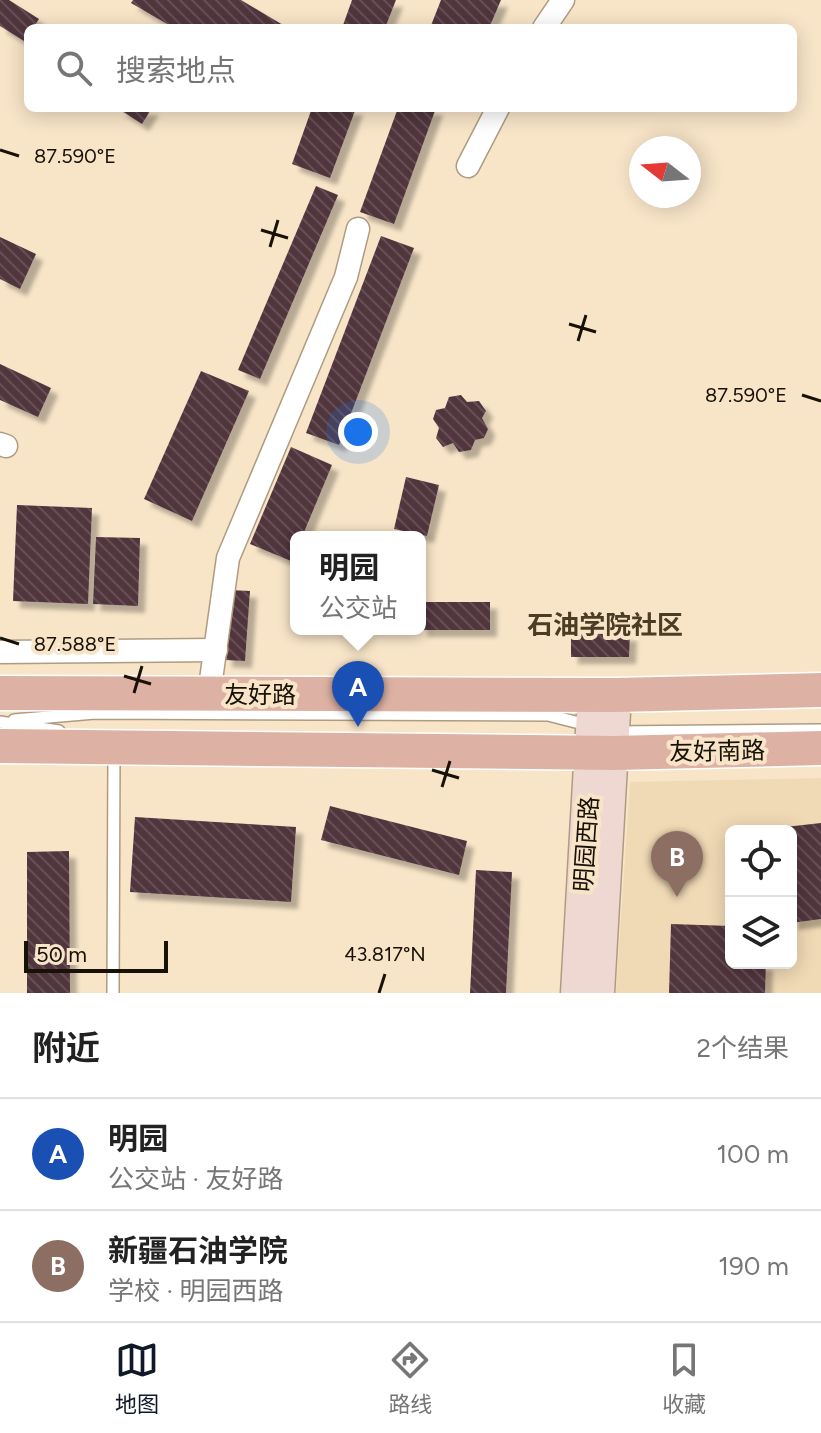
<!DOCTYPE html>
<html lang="zh">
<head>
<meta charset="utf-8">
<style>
	:root { --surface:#fff; --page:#f2f2f2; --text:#222; --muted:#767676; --line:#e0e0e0; --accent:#111827 }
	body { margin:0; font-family:Figtree,"Noto Sans SC",sans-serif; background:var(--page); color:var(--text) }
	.controls { position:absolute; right:24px; bottom:24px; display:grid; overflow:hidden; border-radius:12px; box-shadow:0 4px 20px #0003 }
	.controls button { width:72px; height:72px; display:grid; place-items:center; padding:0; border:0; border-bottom:2px solid var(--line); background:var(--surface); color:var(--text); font:40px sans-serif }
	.compass { position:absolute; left:629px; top:136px; width:72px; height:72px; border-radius:50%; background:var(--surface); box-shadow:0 4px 20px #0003; rotate:287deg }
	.scale { position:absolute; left:24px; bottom:20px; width:144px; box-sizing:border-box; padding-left:8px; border:4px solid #171107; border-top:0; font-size:22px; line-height:28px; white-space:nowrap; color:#171107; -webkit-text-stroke:6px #f8e5c8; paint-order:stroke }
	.you { position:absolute; left:358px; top:432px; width:28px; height:28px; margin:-20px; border:6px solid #fff; border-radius:50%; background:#1a73e8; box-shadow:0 0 0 12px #1a73e833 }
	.badge { display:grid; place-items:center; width:52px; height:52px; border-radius:50%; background:var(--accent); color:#fff; font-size:26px; font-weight:700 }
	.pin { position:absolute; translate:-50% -66px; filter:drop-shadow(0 2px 4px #0008) }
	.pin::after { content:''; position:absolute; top:42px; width:28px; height:24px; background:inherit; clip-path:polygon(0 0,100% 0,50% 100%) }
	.popup { position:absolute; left:290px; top:531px; width:136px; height:104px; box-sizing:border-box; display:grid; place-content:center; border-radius:12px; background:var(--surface); filter:drop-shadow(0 2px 6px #0005); font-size:26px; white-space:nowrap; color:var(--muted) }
	.popup b { font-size:30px; color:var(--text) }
	.popup::after { content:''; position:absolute; left:50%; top:100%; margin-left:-16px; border:16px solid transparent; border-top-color:var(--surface) }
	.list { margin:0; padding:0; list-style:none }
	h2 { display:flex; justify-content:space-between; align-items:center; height:104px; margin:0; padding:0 32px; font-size:34px }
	h2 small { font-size:26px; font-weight:400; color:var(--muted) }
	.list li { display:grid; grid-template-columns:52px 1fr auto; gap:24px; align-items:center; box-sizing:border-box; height:112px; padding:0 32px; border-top:2px solid var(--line) }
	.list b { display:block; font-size:30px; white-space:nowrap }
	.list p { margin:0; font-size:26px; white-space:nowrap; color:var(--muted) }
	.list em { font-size:26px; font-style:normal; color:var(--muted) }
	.icon { flex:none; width:44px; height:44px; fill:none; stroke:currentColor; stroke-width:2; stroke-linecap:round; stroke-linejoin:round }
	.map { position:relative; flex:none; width:821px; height:993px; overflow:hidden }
	.search { position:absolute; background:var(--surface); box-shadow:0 4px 20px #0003; left:24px; right:24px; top:24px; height:88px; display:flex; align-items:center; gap:20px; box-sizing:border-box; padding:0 28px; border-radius:12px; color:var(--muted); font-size:30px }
	.sheet { height:328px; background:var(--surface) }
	nav { display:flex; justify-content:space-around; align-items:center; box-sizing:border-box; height:112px; border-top:2px solid var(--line); background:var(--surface); font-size:22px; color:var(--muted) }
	nav a { display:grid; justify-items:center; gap:4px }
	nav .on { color:var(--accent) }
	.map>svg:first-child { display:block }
	.built { fill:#f0d9b5; fill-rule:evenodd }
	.building { fill:url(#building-back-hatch); filter:url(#shadow) }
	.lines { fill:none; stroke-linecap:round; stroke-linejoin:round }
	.lane-casing { stroke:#ae9c81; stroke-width:14 }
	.street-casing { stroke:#ae9c81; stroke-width:25 }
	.secondary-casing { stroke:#ae9c81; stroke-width:33 }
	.primary-casing { stroke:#fff; stroke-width:37 }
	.lane { stroke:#fff; stroke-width:11 }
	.street { stroke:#fff; stroke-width:22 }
	.secondary { stroke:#eed8d1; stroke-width:30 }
	.primary { stroke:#ddb2a4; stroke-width:34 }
	.ticks { fill:none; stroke:#171107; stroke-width:3 }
	.labels { text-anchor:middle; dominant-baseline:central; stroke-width:8; stroke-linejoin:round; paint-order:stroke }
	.street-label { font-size:24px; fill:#171107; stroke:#f8e5c8 }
	.neighbourhood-label { font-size:26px; font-weight:bold; fill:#4b3c24; stroke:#f8e5c8 }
	.ticks-label { font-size:20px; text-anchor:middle; fill:#171107; stroke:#f8e5c8; stroke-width:8; stroke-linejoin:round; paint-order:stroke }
</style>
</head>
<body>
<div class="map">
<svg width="821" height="993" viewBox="0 0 821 993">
	<defs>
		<pattern id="building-back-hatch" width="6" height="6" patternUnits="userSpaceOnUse" patternTransform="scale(2)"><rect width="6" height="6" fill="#51353e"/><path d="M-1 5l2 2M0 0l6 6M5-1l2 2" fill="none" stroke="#664f56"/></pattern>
		<filter id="shadow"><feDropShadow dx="7" dy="7" stdDeviation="2" flood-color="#0004"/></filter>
	</defs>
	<rect width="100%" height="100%" fill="#f8e5c8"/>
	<path class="built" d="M821,778v215h-205l14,-211zM731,831h60v132h-60z"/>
	<g class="building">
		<polygon points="0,0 9,0 39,19 33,28 28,28 28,36 24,41 0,26"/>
		<polygon points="133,0 241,0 288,28 174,28 131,3"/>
		<polygon points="352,0 396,0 385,28 342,28"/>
		<polygon points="441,0 501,0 489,28 430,28"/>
		<polygon points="117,108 152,108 142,124"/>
		<polygon points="312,108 356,108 330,178 292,164"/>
		<polygon points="398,108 436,108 394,224 360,212"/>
		<polygon points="316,186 338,195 260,379 238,370"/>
		<polygon points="381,236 414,248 339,445 306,433"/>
		<polygon points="0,237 36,254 20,289 0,279"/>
		<polygon points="0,364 51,388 38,417 0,400"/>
		<polygon points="201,371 249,391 192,521 144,499"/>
		<polygon points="461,395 467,402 479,401 486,411 482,418 488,429 484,438 475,440 471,450 459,452 453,443 443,447 436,438 439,428 433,419 436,410 445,408 449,397"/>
		<polygon points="291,447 332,465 302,537 296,537 296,551 291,561 250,544"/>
		<polygon points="406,477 439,485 427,536 394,529"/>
		<polygon points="17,505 92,508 88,604 13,601"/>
		<polygon points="96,537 140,538 138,606 93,604"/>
		<polygon points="229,590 250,591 245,661 225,660"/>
		<rect x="420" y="602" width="70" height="28"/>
		<polygon points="571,633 630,634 629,657 571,657"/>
		<polygon points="330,806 467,841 459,875 321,840"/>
		<polygon points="135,817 296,827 291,902 130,892"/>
		<polygon points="821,823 821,919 791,923 791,831 767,831 767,829"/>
		<polygon points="69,851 70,993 27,993 27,852"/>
		<polygon points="476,870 512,872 506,993 470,993"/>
		<polygon points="671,924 731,926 731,963 766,963 765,993 669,993"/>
	</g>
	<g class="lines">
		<defs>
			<g id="lane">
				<polyline points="14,720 95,713 548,715 591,726"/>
				<polyline points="0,722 59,731"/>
				<polyline points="615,732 821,730"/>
				<polyline points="113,993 114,750"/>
			</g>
			<g id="street">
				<polyline points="544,28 563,0"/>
				<polyline points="468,166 498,108"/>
				<polyline points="0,444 6,446"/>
				<polyline points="0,652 216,650"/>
				<polyline points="209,694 228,558 346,277 358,229"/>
			</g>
			<g id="secondary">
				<polyline points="576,993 593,695"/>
				<polyline points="599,993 616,695"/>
			</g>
			<g id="primary">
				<polyline points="0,693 616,695 821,690"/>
				<polyline points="0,746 614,753 821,748"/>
			</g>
		</defs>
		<use href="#lane" class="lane-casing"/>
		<use href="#street" class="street-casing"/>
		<use href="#secondary" class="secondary-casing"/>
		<use href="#primary" class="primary-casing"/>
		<use href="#lane" class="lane"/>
		<use href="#street" class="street"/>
		<use href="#secondary" class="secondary"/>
		<use href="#primary" class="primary"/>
	</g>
	<path class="ticks" d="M0,150l19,6M261,230l27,8M270,247l8,-27M569,324l27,8M578,341l8,-26M802,395l19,6M0,638l19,6M124,676l27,8M134,693l8,-27M432,770l27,8M442,787l8,-26M379,993l6,-19"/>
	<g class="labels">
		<g class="street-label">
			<text x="260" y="694">友好路</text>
			<text transform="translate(717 751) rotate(-1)">友好南路</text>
			<text transform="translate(586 844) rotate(-86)">明园西路</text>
		</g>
		<g class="neighbourhood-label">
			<text x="605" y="625">石油学院社区</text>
		</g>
	</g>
	<g class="ticks-label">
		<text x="75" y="163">87.590°E</text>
		<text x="746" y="402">87.590°E</text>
		<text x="75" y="651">87.588°E</text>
		<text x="385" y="961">43.817°N</text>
	</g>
</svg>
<div class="controls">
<button><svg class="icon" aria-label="locate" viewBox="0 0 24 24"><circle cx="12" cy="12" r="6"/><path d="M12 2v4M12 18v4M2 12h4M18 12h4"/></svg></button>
<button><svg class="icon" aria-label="layers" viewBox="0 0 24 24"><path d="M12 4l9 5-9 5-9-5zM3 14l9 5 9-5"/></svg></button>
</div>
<svg class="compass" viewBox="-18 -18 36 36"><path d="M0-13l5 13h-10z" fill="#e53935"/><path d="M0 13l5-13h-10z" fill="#767676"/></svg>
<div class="scale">50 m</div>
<div class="you"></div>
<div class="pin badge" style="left:358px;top:727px;background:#1a4fb4">A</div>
<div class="popup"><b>明园</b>公交站</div>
<div class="pin badge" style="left:677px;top:897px;background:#8d6e63">B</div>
<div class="search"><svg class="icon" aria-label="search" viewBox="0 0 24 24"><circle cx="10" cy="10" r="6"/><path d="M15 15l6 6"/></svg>搜索地点</div>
</div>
<section class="sheet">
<h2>附近<small>2个结果</small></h2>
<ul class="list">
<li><span class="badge" style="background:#1a4fb4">A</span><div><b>明园</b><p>公交站 · 友好路</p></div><em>100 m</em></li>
<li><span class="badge" style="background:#8d6e63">B</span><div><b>新疆石油学院</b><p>学校 · 明园西路</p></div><em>190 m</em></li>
</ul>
</section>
<nav>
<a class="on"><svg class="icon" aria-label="map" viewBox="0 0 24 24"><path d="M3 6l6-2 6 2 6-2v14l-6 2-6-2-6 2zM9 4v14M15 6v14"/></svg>地图</a>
<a><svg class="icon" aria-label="directions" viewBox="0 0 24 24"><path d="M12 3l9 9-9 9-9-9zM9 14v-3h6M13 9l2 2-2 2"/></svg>路线</a>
<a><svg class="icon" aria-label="saved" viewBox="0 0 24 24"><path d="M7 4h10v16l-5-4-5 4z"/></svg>收藏</a>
</nav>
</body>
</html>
